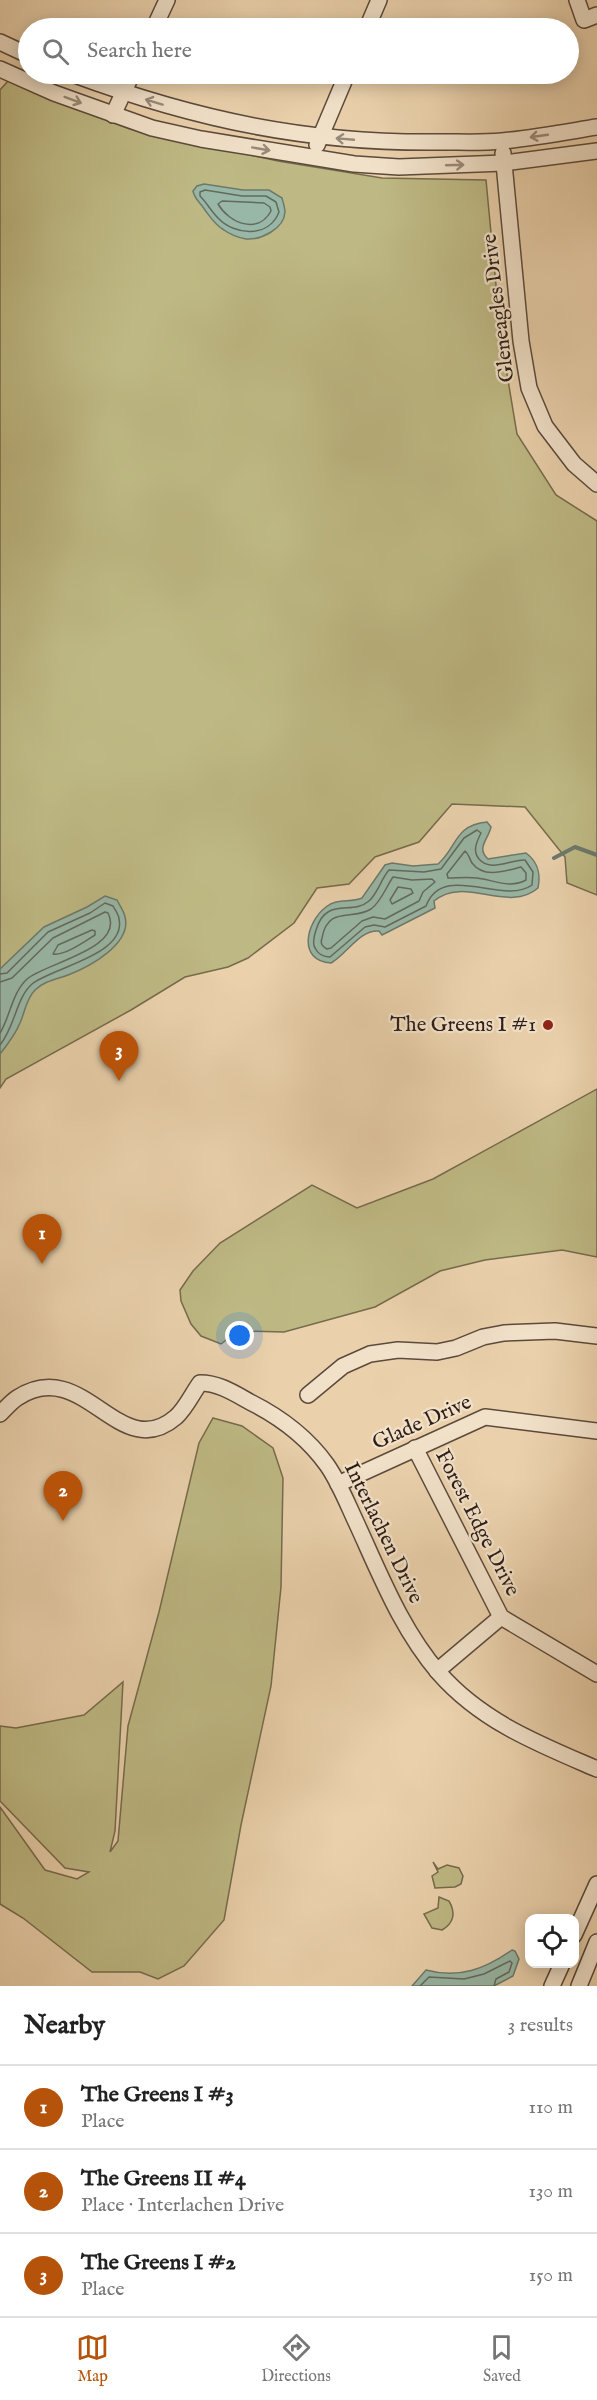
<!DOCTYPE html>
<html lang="en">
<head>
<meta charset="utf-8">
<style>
	:root { --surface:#fff; --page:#f6f6f6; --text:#222; --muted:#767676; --line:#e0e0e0; --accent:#b45309 }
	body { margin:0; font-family:"IM FELL English",serif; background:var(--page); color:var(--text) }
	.controls { position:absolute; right:18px; bottom:18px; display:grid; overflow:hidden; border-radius:12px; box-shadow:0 3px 15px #0003 }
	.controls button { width:54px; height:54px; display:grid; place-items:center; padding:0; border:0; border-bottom:2px solid var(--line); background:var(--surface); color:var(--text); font:30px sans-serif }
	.you { position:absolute; left:240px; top:1336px; width:21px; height:21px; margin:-15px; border:4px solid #fff; border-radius:50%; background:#1a73e8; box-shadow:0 0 0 9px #1a73e833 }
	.badge { display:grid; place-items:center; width:39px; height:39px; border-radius:50%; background:var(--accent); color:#fff; font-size:20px; font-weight:700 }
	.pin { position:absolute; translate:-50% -50px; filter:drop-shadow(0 2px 3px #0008) }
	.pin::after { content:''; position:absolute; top:32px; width:21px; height:18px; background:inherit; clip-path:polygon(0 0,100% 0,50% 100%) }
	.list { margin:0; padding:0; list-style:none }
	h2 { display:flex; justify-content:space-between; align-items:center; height:78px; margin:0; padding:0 24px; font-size:26px }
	h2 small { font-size:20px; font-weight:400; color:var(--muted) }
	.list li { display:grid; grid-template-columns:39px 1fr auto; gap:18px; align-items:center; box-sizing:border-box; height:84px; padding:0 24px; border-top:2px solid var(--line) }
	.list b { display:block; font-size:22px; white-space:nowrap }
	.list p { margin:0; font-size:20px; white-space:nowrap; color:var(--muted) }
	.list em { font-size:20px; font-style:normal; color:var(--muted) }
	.icon { flex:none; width:33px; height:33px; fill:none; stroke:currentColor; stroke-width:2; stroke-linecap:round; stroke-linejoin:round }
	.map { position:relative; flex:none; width:597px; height:1986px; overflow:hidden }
	.search { position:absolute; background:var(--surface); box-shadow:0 3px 15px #0003; left:18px; right:18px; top:18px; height:66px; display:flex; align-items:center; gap:15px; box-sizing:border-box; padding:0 21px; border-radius:33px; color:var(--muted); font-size:22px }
	.sheet { height:330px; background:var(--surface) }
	nav { display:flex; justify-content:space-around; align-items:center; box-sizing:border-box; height:84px; border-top:2px solid var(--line); background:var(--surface); font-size:16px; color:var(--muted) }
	nav a { display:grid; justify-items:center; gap:3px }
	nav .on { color:var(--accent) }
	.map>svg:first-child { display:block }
	.green { fill:#beb984; stroke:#766b4d; stroke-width:1.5 }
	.water { fill:#98b7a6; stroke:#6d796c; stroke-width:1.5 }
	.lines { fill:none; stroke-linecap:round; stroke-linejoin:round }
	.shore { stroke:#626a5e; stroke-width:1.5 }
	.stream { stroke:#6d796c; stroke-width:4 }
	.minor-casing { stroke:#5c4a3c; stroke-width:18 }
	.minor { stroke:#f1e1c9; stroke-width:15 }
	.oneway { stroke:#998978 }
	.poi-dot { fill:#8f2418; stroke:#f1e1c9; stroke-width:2 }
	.labels { text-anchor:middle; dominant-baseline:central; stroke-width:4.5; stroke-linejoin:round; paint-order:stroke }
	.street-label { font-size:21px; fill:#2d1d16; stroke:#f1e1c9 }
	.poi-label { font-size:21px; fill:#2d1d16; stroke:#f1e1c9; text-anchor:end }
</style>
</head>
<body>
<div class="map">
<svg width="597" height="1986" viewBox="0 0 597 1986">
	<rect width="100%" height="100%" fill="#ead1ac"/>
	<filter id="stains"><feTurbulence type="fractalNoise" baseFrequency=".00333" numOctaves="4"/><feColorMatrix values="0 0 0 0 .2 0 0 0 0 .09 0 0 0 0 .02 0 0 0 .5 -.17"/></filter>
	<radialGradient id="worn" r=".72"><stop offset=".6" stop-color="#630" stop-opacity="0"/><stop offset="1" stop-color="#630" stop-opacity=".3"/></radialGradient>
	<g class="green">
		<polygon points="8,81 130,129 278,161 382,178 486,180 501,338 517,434 556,495 597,521 597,895 567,883 565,857 525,807 452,804 419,842 375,857 349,884 317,888 294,923 248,958 228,967 185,977 131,1010 6,1079 0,1088 0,90"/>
		<polygon points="597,1089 597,1257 562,1250 485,1260 440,1271 375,1307 284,1332 238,1331 221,1344 201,1336 191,1324 181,1301 180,1290 193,1271 220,1243 312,1185 357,1208 433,1179"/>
		<polygon points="213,1418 242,1426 273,1448 283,1478 281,1587 271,1686 241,1825 224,1920 184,1966 158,1979 140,1972 92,1972 23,1918 0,1904 0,1807 45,1870 77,1879 89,1872 65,1868 0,1801 0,1726 16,1728 84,1715 123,1682 115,1831 110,1852 118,1841 128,1726 159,1612 199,1443"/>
		<polygon points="433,1862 438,1869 447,1865 459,1868 463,1876 461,1884 455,1887 435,1888 432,1876 438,1872"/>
		<path d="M439,1897l10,4c7,12 5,22 -7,29l-10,-2 -8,-14 14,-6z"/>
	</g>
	<g class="water">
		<path d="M204,184l39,6h26l13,8c1,4 3,10 3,14 -1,17 -24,28 -39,27 -7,-1 -17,-5 -22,-9 -9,-5 -13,-12 -19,-20 -5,-8 -10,-10 -12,-19l4,-5z"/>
		<path d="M487,822l4,5c-3,13 -15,21 -3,32l38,-6c12,9 15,20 12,35 -30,26 -73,-13 -104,13l1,7 -53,27 -3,-4c-19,-2 -33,24 -48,32 -34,-2 -25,-41 -5,-56 11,-9 24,-4 36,-9l23,-33 7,-2 21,3 25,-2c19,-16 16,-39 49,-42z"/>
		<path d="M105,896l12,4c3,6 7,11 8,17 7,27 -36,50 -57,58 -11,4 -24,6 -33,15 -9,9 -10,22 -15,33 -5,12 -12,21 -20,31v-85l44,-42 43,-20z"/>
		<path d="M512,1950l3,1 4,8 -6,17 -19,10h-82l14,-16c33,9 59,-1 86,-20z"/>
	</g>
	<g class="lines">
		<g class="shore">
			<path d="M205,190l37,6h24l10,6 3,10c-10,26 -44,24 -61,6 -7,-7 -11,-15 -18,-22v-4z"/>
			<path d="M222,201l42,2 6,4 1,4c-13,24 -42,12 -53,-7z"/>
			<path d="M477,830l4,3c-4,8 -9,18 -2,26 12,14 32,0 46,1l8,12 -1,13c-29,21 -89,-24 -106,21l-41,21 -11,-2 -9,2 -35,30c-6,0 -12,-3 -15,-9 -3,-5 -1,-12 1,-18 10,-34 36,-14 53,-29 9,-8 12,-22 20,-31l35,2 17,-3 23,-31z"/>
			<path d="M465,851c4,3 4,7 7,12 12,16 33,8 49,4l5,6v7c-16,9 -32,0 -49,-2 -9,-1 -20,0 -29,0l-1,-4z"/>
			<path d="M393,877l19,3 20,-1 3,3 -12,10 -4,9 -34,18 -12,-2 -11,4 -31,27 -4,1c-5,-3 -7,-5 -5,-11 6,-33 30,-17 49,-29 10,-7 15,-22 22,-32z"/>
			<polygon points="398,887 411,889 413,893 392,904 390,900"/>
			<path d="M92,930l3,1v4c-11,7 -31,21 -42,19l5,-9z"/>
			<path d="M0,974l7,-1 41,-41 42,-19 15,-10 8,3c2,4 6,9 6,13 8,36 -68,49 -87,65 -16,14 -17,43 -32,61"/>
			<path d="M0,982l12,-4 41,-40 52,-26 3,1c18,36 -63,50 -81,66 -15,14 -17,38 -27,54"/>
			<polyline points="420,1986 429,1977 464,1979 484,1974 510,1961 512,1963 509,1972 496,1979 494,1986"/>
		</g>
		<polyline class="stream" points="554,858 575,847 597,855"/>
		<defs>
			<g id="minor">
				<polyline points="577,0 584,20 597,15"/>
				<polyline points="154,28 167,0"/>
				<polyline points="367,28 379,0"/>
				<polyline points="0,42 28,55"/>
				<polyline points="0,69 54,93 152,128 201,139 354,164 399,167 504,163 597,151"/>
				<path d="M72,74c125,46 237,70 371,68 19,0 39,1 59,-1 32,-3 64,-9 95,-14"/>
				<polyline points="113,115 132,74"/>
				<polyline points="317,145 347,74"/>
				<polyline points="503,153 521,341 529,388 545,426 574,464 597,484"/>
				<polyline points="308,1395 343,1366 370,1354 398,1350 437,1352 456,1348 483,1337 504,1333 555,1331 597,1336"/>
				<path d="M0,1414c5,-5 11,-12 17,-16 67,-44 102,68 159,19 10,-9 16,-23 24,-34 19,0 34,10 50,19 30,15 57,35 77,63 12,17 20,38 29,57 24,52 45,107 83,151 43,49 100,71 158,96"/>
				<polyline points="415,1448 501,1617 597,1674"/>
				<polyline points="338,1484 485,1417 597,1431"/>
				<polyline points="437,1671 501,1617"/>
				<polyline points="574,1935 597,1884"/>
				<polyline points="552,1986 562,1964"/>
				<polyline points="579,1986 597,1942"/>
			</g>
		</defs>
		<use href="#minor" class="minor-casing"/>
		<use href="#minor" class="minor"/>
	</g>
	<defs><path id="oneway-shaft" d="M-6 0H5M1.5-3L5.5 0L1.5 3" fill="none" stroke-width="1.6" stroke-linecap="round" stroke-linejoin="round" transform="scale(1.5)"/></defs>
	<g class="oneway">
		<use href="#oneway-shaft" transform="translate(73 100) rotate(20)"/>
		<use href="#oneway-shaft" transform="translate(154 102) rotate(-163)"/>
		<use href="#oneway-shaft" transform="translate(539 136) rotate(172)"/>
		<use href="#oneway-shaft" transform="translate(345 139) rotate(-175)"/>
		<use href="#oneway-shaft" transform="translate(261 149) rotate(10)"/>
		<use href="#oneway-shaft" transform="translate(455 165) rotate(-2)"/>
	</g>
	<circle class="poi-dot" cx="548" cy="1025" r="6"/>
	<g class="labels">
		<g class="street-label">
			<text transform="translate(499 308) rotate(-97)">Gleneagles Drive</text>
			<text transform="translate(422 1423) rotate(-24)">Glade Drive</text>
			<text transform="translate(477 1523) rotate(63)">Forest Edge Drive</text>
			<text transform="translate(383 1533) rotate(64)">Interlachen Drive</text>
		</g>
		<g class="poi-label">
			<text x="536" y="1025">The Greens I #1</text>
		</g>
	</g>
	<rect width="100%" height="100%" filter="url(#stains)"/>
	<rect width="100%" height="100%" fill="url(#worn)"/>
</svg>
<div class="controls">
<button><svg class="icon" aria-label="locate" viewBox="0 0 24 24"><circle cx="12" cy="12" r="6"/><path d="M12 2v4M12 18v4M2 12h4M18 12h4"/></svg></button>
</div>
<div class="you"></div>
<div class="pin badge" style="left:42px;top:1264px">1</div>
<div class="pin badge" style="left:63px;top:1521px">2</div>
<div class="pin badge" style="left:119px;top:1081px">3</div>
<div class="search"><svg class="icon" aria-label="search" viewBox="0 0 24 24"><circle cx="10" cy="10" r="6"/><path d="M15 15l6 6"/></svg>Search here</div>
</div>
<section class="sheet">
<h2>Nearby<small>3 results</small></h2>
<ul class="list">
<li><span class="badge">1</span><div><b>The Greens I #3</b><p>Place</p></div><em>110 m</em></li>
<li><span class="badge">2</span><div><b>The Greens II #4</b><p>Place · Interlachen Drive</p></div><em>130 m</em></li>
<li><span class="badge">3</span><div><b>The Greens I #2</b><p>Place</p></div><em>150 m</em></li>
</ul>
</section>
<nav>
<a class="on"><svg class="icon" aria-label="map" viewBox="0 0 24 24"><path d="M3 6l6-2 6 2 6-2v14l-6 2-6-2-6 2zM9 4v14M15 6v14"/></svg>Map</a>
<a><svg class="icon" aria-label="directions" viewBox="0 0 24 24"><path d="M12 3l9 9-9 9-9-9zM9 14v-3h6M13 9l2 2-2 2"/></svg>Directions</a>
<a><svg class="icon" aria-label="saved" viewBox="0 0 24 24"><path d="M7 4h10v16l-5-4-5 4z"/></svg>Saved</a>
</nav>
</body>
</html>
